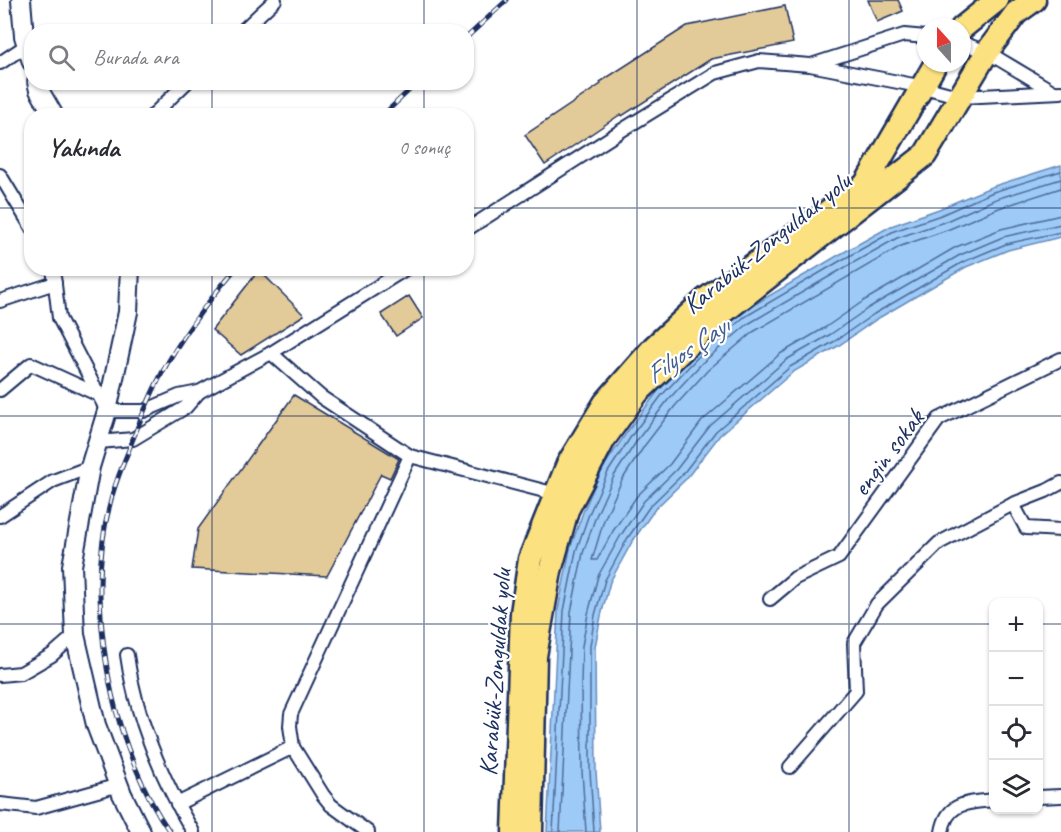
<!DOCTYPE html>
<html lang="tr">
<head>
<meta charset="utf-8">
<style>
	:root { --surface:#fff; --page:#f7f7f7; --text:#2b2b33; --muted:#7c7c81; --line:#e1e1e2 }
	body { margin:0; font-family:Caveat,sans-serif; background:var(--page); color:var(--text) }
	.controls { position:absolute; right:18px; bottom:18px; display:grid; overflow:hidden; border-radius:12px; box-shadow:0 2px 4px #0004 }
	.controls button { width:54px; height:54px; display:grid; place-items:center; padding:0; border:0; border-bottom:2px solid var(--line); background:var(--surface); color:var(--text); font:30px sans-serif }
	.compass { position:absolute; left:917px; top:18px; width:54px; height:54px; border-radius:50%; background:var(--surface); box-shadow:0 2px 4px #0004; rotate:339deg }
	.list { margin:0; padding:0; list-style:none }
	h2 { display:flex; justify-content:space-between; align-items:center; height:78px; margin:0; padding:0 24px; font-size:26px }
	h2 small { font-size:20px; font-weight:400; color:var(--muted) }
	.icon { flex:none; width:33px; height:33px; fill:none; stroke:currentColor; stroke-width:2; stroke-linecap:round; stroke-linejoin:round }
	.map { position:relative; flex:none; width:1061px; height:832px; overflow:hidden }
	.search { position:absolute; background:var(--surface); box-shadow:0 2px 4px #0004; left:24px; top:24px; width:450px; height:66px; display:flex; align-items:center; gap:15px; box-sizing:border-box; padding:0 21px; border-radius:24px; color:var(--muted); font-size:22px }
	.panel { position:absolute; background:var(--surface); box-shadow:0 2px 4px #0004; left:24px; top:108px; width:450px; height:168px; border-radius:24px }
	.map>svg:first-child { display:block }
	.water { fill:#9dcaf7; stroke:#698cba; stroke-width:1.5 }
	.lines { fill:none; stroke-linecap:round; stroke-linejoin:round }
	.shore { stroke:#4f6d9b; stroke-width:1.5 }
	.building { fill:#e3ca99; stroke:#1b2f5e; stroke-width:1.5 }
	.street-casing { stroke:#1b2f5e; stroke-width:16 }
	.secondary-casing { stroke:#1b2f5e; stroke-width:22 }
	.highway-casing { stroke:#1b2f5e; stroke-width:27 }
	.street { stroke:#fff; stroke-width:12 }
	.secondary { stroke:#fff; stroke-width:18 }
	.highway { stroke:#fbe180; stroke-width:22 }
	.rail-casing { stroke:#1b2f5e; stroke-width:5 }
	.rail { stroke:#fff; stroke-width:3; stroke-dasharray:9; stroke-linecap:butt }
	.grid { fill:none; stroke:#1b2f5e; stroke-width:1.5; stroke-opacity:0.55 }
	.labels { text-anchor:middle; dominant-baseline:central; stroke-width:4.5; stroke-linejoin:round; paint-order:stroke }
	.street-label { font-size:26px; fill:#1b2f5e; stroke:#fff }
	.water-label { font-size:27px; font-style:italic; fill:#425e8c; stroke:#fff }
</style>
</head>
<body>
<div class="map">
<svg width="1061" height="832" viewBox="0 0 1061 832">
	<rect width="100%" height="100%" fill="#fff"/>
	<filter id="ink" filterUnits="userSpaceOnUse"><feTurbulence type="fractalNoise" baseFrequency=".0167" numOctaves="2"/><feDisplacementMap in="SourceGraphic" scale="12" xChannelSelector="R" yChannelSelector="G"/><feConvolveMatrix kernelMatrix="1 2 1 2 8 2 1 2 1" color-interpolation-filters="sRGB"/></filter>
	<g filter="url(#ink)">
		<polygon class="water" points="1061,165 1061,237 1008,250 966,267 877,319 838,346 793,372 720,435 686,479 655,509 632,542 610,582 601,616 595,647 596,771 600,832 547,832 558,610 570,549 583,512 602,469 627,432 658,391 693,353 740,313 837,256 891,226 939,209 991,187"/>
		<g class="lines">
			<g class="shore">
				<polyline points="1061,188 999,208 947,230 901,246 753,332 708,370 675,406 645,445 622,480 604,520 592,560 597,560 613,531 637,496 670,464 702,421 780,354 826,327 865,300 956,247 1001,229 1061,215"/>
				<polyline points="553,832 564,611 576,551 589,514 608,472 632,435 662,395 697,358 743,318 840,261 894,231 941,215 993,192 1061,171"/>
				<polyline points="560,832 571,612 583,553 596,516 614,476 638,439 668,400 702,363 748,324 844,268 897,238 944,222 996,199 1061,179"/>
				<polyline points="586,832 582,771 581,684 582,646 588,614 598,576 621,535 644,501 676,470 710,426 786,360 831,334 870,307 960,255 1003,237 1061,224"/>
				<polyline points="594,832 590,771 590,646 595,615 605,580 627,539 650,506 682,475 716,431 790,367 835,341 874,314 963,262 1006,244 1061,232"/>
			</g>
		</g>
		<g class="building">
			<polygon points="868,0 898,0 903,11 877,22"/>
			<polygon points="785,6 793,43 711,59 622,116 621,114 545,165 525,135 601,84 600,82 687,26"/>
			<polygon points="259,270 304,315 241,355 212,330"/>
			<polygon points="409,296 423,318 396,336 381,314"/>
			<polygon points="294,395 399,459 390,478 381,474 327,576 192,569 198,529"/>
		</g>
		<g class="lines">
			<defs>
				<g id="street">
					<polyline points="241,32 275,0"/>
					<polyline points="962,43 987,52 1054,92"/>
					<polyline points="0,63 27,45"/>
					<polyline points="811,65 904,35 926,37"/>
					<polyline points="152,116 187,82"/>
					<polyline points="0,175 32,228"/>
					<polyline points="466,230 627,127 715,73 759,61 810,65 924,87 961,97 1061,92"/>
					<polyline points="53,268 59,318 107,411 144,411 179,396 199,392 271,353 407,268"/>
					<polyline points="0,301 55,283"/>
					<polyline points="271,353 321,397 410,456 291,714 290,726 293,747 323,795 331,805 368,832"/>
					<polyline points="0,390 31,364 99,395"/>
					<polyline points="99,442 133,439 186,407 199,392"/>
					<polyline points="410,456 556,494"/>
					<polyline points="1013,504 1026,528 1061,530"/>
					<polyline points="0,516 53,481 90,467"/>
					<polyline points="770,599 795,578 839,557 939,419 1061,359"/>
					<path d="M127,655c9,64 34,122 66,177"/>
					<polyline points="0,675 21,673 52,655 75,635"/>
					<polyline points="790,767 856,691 854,643 877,604 939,543 1013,504 1046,491 1061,483"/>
					<polyline points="1038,797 1061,796"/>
					<polyline points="0,804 36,808 119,785"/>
					<polyline points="177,804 293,747"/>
					<path d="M942,832c5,-31 26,-29 52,-32"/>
				</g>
				<g id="secondary">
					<polyline points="21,0 24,36 32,62"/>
					<polyline points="37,82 39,90 54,116"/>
					<polyline points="130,268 128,312 107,411 90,467 72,566 75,635 96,725 122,794 141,832"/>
				</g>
				<g id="highway">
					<polyline points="962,28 997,0"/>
					<polyline points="514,832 522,613 530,559 568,464 605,403 654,347 706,299 865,185 936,63"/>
					<polyline points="531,832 535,656 550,571 567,510 604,439 637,393 717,317 925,155 987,52 1016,13 1034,0"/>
				</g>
			</defs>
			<use href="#street" class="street-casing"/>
			<use href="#secondary" class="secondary-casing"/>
			<use href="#highway" class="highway-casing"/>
			<use href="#street" class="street"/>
			<use href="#secondary" class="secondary"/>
			<use href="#highway" class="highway"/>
			<defs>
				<g id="rail">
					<polyline points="466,38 507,0"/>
					<polyline points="382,116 418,82"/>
					<path d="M170,832c-27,-38 -48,-93 -58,-138 -13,-60 -18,-130 -2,-190 4,-18 11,-35 18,-52 10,-27 21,-54 34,-79 20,-38 47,-73 74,-105"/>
				</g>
			</defs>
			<use href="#rail" class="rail-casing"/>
			<use href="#rail" class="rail"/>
		</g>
	</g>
	<path class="grid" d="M212,0v32M424,0v32M637,0v832M849,0v832M212,82v34M424,82v34M0,208h32M466,208h595M212,268v564M424,268v564M0,416h1061M0,624h994M1038,624h23"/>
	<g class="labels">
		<g class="street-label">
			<text transform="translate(767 243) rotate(-39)">Karabük-Zonguldak yolu</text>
			<text transform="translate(888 453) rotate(-53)">engin sokak</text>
			<text transform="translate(495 672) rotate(-86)">Karabük-Zonguldak yolu</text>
		</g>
		<g class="water-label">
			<text transform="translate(687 350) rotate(-35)">Filyos Çayı</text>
		</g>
	</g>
</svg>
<div class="controls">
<button>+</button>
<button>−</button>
<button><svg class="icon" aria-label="locate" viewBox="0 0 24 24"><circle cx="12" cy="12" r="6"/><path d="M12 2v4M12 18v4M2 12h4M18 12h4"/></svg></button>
<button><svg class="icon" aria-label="layers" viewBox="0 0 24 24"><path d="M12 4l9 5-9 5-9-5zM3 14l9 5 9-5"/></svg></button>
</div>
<svg class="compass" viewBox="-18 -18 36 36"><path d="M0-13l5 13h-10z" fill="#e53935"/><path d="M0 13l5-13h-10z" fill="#7c7c81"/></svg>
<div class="search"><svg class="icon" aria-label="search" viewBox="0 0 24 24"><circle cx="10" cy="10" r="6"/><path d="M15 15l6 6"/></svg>Burada ara</div>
<section class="panel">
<h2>Yakında<small>0 sonuç</small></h2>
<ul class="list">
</ul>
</section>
</div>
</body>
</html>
